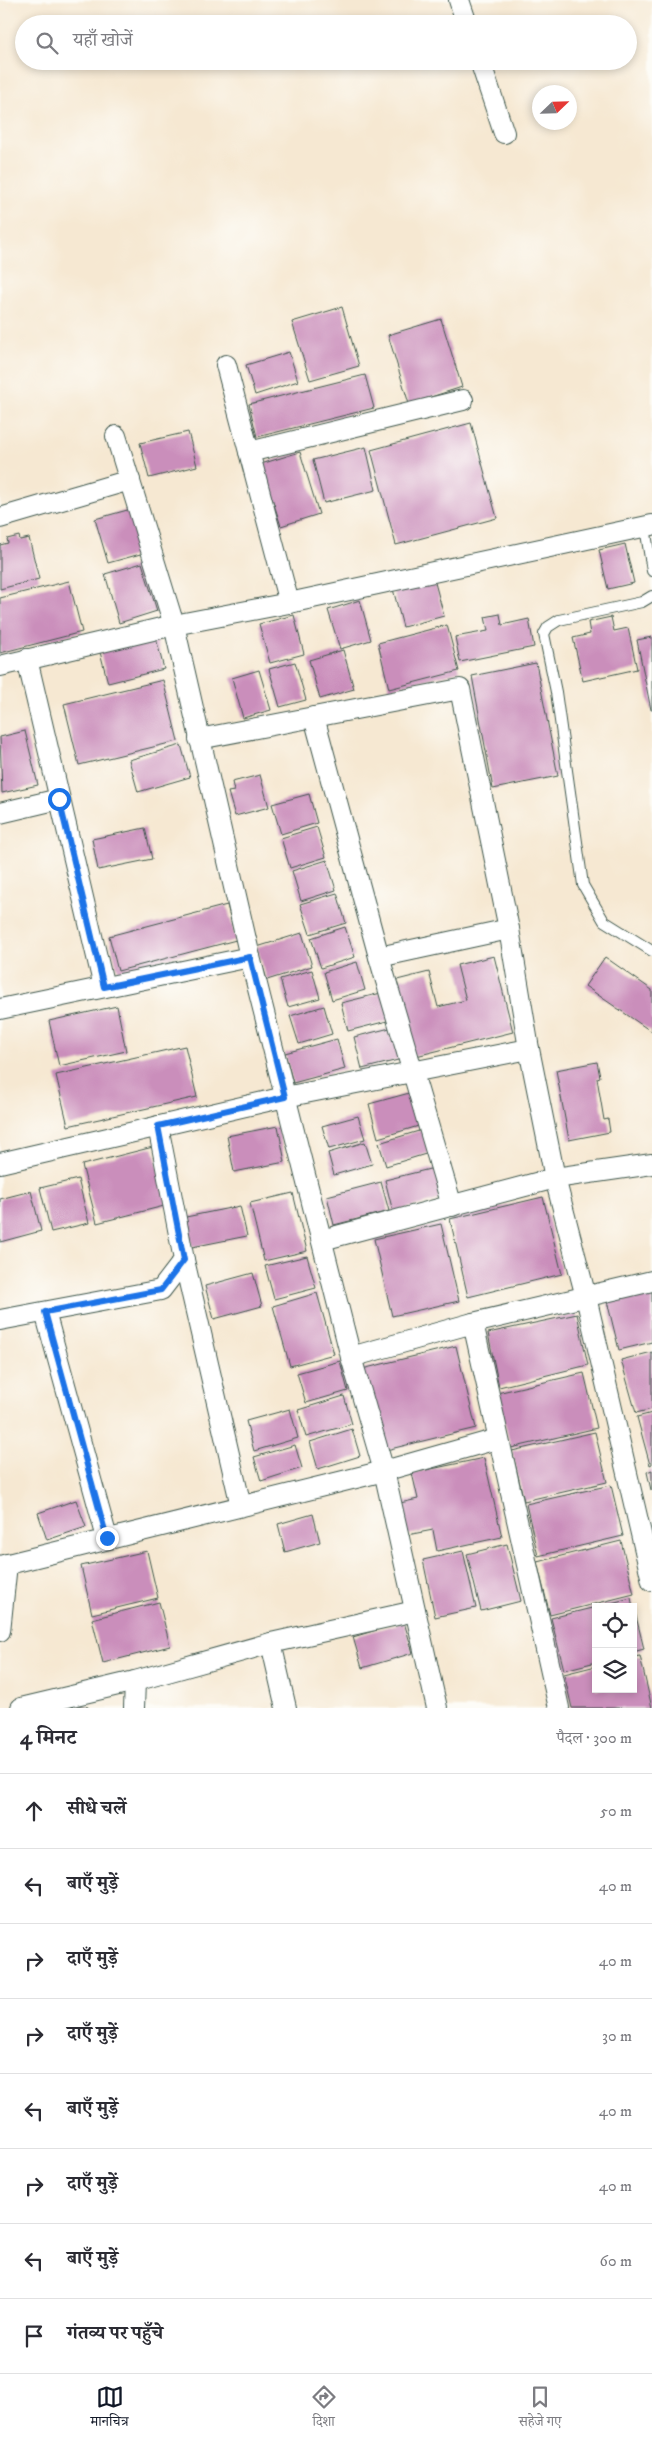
<!DOCTYPE html>
<html lang="hi">
<head>
<meta charset="utf-8">
<style>
	:root { --surface:#fff; --page:#f2f2f3; --text:#2b2b33; --muted:#7c7c81; --line:#e1e1e2; --accent:#111827 }
	body { margin:0; font-family:"IM FELL DW Pica","Noto Serif Devanagari",serif; background:var(--page); color:var(--text) }
	.controls { position:absolute; right:15px; bottom:15px; display:grid; overflow:hidden; border-radius:0px; box-shadow:0 2px 8px #0003 }
	.controls button { width:45px; height:45px; display:grid; place-items:center; padding:0; border:0; border-bottom:1px solid var(--line); background:var(--surface); color:var(--text); font:25px sans-serif }
	.compass { position:absolute; left:532px; top:85px; width:45px; height:45px; border-radius:50%; background:var(--surface); box-shadow:0 2px 8px #0003; rotate:67deg }
	.stop { position:absolute; width:15px; height:15px; margin:-11px; border:4px solid #1a73e8; border-radius:50%; background:#fff }
	.stop.end { background:#1a73e8; border-color:#fff; box-shadow:0 1px 5px #0008 }
	.list { margin:0; padding:0; list-style:none }
	h2 { display:flex; justify-content:space-between; align-items:center; height:65px; margin:0; padding:0 20px; font-size:21px }
	h2 small { font-size:16px; font-weight:400; color:var(--muted) }
	.list li { display:grid; grid-template-columns:32px 1fr auto; gap:15px; align-items:center; box-sizing:border-box; height:75px; padding:0 20px; border-top:1px solid var(--line) }
	.list b { display:block; font-size:19px; white-space:nowrap }
	.list em { font-size:16px; font-style:normal; color:var(--muted) }
	.icon { flex:none; width:28px; height:28px; fill:none; stroke:currentColor; stroke-width:2; stroke-linecap:round; stroke-linejoin:round }
	.map { position:relative; flex:none; width:652px; height:1708px; overflow:hidden }
	.search { position:absolute; background:var(--surface); box-shadow:0 2px 8px #0003; left:15px; right:15px; top:15px; height:55px; display:flex; align-items:center; gap:12px; box-sizing:border-box; padding:0 18px; border-radius:28px; color:var(--muted); font-size:19px }
	.sheet { height:665px; background:var(--surface) }
	nav { display:flex; justify-content:space-around; align-items:center; box-sizing:border-box; height:70px; border-top:1px solid var(--line); background:var(--surface); font-size:14px; color:var(--muted) }
	nav a { display:grid; justify-items:center; gap:2px }
	nav .on { color:var(--accent) }
	.map>svg:first-child { display:block }
	.building { fill:#ca8ebb }
	.lines { fill:none; stroke-linecap:round; stroke-linejoin:round }
	.service-casing { stroke:#3f574c; stroke-width:12 }
	.minor-casing { stroke:#3f574c; stroke-width:22 }
	.service { stroke:#fff; stroke-width:10 }
	.minor { stroke:#fff; stroke-width:20 }
	.route { stroke:#1a73e8; stroke-width:6 }
</style>
</head>
<body>
<div class="map">
<svg width="652" height="1708" viewBox="0 0 652 1708">
	<rect width="100%" height="100%" fill="#fdfcf7"/>
	<filter id="ink" filterUnits="userSpaceOnUse"><feTurbulence type="fractalNoise" baseFrequency=".02" numOctaves="2"/><feDisplacementMap in="SourceGraphic" scale="10" xChannelSelector="R" yChannelSelector="G"/><feConvolveMatrix kernelMatrix="1 2 1 2 8 2 1 2 1" color-interpolation-filters="sRGB"/></filter>
	<filter id="wash" filterUnits="userSpaceOnUse"><feTurbulence type="fractalNoise" baseFrequency=".0096" numOctaves="4" result="noise"/><feDisplacementMap in="SourceGraphic" scale="20" xChannelSelector="R" yChannelSelector="G"/><feGaussianBlur stdDeviation="1.12" result="paint"/><feColorMatrix in="noise" values="0 0 0 0 0 0 0 0 0 0 0 0 0 0 0 0 0 1.4 0 .05"/><feComposite in="paint" operator="in"/></filter>
	<g filter="url(#wash)">
		<rect width="100%" height="100%" fill="#f6e8d2"/>
		<g id="blocks">
			<g class="building">
				<polygon points="342,307 359,366 310,380 292,322"/>
				<polygon points="441,319 462,387 409,404 388,335"/>
				<polygon points="289,352 298,381 255,395 246,365"/>
				<polygon points="365,375 374,408 257,437 249,404"/>
				<polygon points="471,423 497,518 396,545 371,450"/>
				<polygon points="188,432 197,466 149,478 140,443"/>
				<polygon points="366,447 376,490 324,503 313,460"/>
				<polygon points="300,452 319,514 281,526 261,464"/>
				<polygon points="131,509 144,553 108,563 95,519"/>
				<polygon points="19,536 20,540 29,538 39,579 0,589 0,545 8,543 7,539"/>
				<polygon points="625,544 634,583 608,589 599,550"/>
				<polygon points="142,563 157,611 119,623 105,574"/>
				<polygon points="434,579 444,616 403,627 393,589"/>
				<polygon points="69,581 82,632 0,653 0,598"/>
				<polygon points="360,600 371,640 340,649 328,610"/>
				<polygon points="500,614 502,625 529,619 534,647 460,662 455,637 488,631 485,617"/>
				<polygon points="294,615 304,654 270,663 259,624"/>
				<polygon points="611,617 614,631 628,628 637,669 583,681 573,638 590,634 588,622"/>
				<polygon points="447,625 459,671 389,689 378,643"/>
				<polygon points="652,637 652,710 651,710 637,640"/>
				<polygon points="156,638 164,669 108,683 100,652"/>
				<polygon points="343,650 354,689 320,699 309,660"/>
				<polygon points="295,662 306,700 280,707 269,669"/>
				<polygon points="536,663 558,776 493,789 472,676"/>
				<polygon points="259,670 271,710 243,718 232,678"/>
				<polygon points="163,680 178,741 79,765 64,704"/>
				<polygon points="25,731 38,785 2,793 0,737"/>
				<polygon points="181,745 190,777 138,792 129,760"/>
				<polygon points="260,775 269,807 235,816 228,792 234,791 232,782"/>
				<polygon points="309,794 317,823 281,834 272,804"/>
				<polygon points="317,827 326,857 290,868 281,838"/>
				<polygon points="145,828 152,859 98,870 92,839"/>
				<polygon points="327,860 336,890 301,901 292,871"/>
				<polygon points="337,893 346,923 310,934 300,904"/>
				<polygon points="227,905 236,940 118,971 109,936"/>
				<polygon points="345,927 355,957 321,968 311,938"/>
				<polygon points="302,933 312,966 267,980 257,947"/>
				<polygon points="494,956 513,1032 412,1057 393,981 429,972 438,1007 466,1000 457,965"/>
				<polygon points="605,957 652,990 652,1032 585,986"/>
				<polygon points="357,962 365,990 332,1000 324,972"/>
				<polygon points="312,970 320,998 288,1007 280,979"/>
				<polygon points="389,991 395,1019 348,1031 341,1003"/>
				<polygon points="117,1006 126,1051 59,1066 49,1021"/>
				<polygon points="324,1006 332,1034 299,1044 290,1016"/>
				<polygon points="398,1026 406,1058 362,1069 354,1037"/>
				<polygon points="337,1039 345,1069 293,1083 285,1053"/>
				<polygon points="185,1046 197,1097 68,1126 56,1075"/>
				<polygon points="597,1062 600,1077 597,1078 604,1120 608,1119 610,1132 569,1140 556,1070"/>
				<polygon points="413,1092 422,1125 378,1138 369,1104"/>
				<polygon points="358,1116 365,1139 329,1149 322,1126"/>
				<polygon points="278,1126 285,1162 234,1172 227,1136"/>
				<polygon points="422,1130 429,1153 386,1166 379,1143"/>
				<polygon points="365,1142 372,1164 334,1175 328,1153"/>
				<polygon points="153,1147 168,1205 97,1223 82,1165"/>
				<polygon points="438,1167 446,1198 393,1212 385,1180"/>
				<polygon points="78,1179 89,1223 51,1232 40,1188"/>
				<polygon points="381,1182 389,1211 334,1225 327,1196"/>
				<polygon points="31,1191 41,1231 0,1242 0,1199"/>
				<polygon points="293,1193 307,1251 264,1261 250,1203"/>
				<polygon points="543,1197 562,1274 468,1297 450,1219"/>
				<polygon points="240,1206 247,1236 192,1247 186,1217"/>
				<polygon points="441,1224 459,1301 392,1316 374,1239"/>
				<polygon points="307,1256 316,1288 274,1299 265,1266"/>
				<polygon points="253,1273 262,1306 214,1319 205,1286"/>
				<polygon points="652,1286 652,1342 619,1350 606,1297"/>
				<polygon points="317,1293 334,1354 290,1366 273,1306"/>
				<polygon points="577,1314 588,1365 499,1387 488,1333"/>
				<polygon points="456,1346 476,1428 382,1451 362,1369"/>
				<polygon points="652,1352 652,1409 636,1413 621,1360"/>
				<polygon points="340,1361 348,1391 306,1403 297,1373"/>
				<polygon points="584,1373 597,1428 511,1448 497,1393"/>
				<polygon points="344,1396 352,1424 306,1437 298,1410"/>
				<polygon points="290,1409 298,1438 254,1451 246,1421"/>
				<polygon points="652,1413 652,1464 650,1465 637,1417"/>
				<polygon points="352,1429 360,1456 318,1469 310,1442"/>
				<polygon points="595,1432 607,1482 524,1501 512,1451"/>
				<polygon points="295,1445 302,1468 261,1481 254,1457"/>
				<polygon points="484,1458 502,1537 437,1551 433,1530 407,1535 400,1503 418,1499 412,1473"/>
				<polygon points="652,1470 652,1490 651,1490 647,1472"/>
				<polygon points="611,1485 623,1536 538,1556 526,1504"/>
				<polygon points="76,1500 86,1527 47,1540 38,1513"/>
				<polygon points="313,1514 320,1542 285,1552 278,1524"/>
				<polygon points="621,1541 634,1594 550,1615 537,1562"/>
				<polygon points="507,1544 521,1601 481,1611 467,1554"/>
				<polygon points="147,1551 158,1598 92,1614 81,1566"/>
				<polygon points="463,1551 476,1608 435,1617 423,1560"/>
				<polygon points="631,1598 633,1607 599,1607 599,1606"/>
				<polygon points="159,1602 170,1646 103,1663 92,1619"/>
				<polygon points="596,1607 596,1662 564,1670 551,1618"/>
				<polygon points="634,1608 644,1649 633,1652 633,1609"/>
				<polygon points="404,1622 413,1653 362,1668 353,1637"/>
				<polygon points="640,1656 652,1708 572,1708 564,1674 596,1666 596,1689 633,1689 633,1657"/>
				<polygon points="73,1705 88,1707 88,1708 72,1708"/>
			</g>
		</g>
	</g>
	<g filter="url(#ink)">
		<use href="#blocks" fill-opacity="0" stroke="#3f574c" stroke-width="1"/>
		<g class="lines">
			<defs>
				<g id="service">
					<polyline points="645,527 652,571"/>
					<polyline points="652,596 642,602 559,620 548,627 544,634 556,692 583,885 604,921 652,951"/>
				</g>
				<g id="minor">
					<polyline points="459,0 467,24"/>
					<polyline points="480,61 504,133"/>
					<polyline points="226,365 289,603"/>
					<polyline points="116,436 174,625 250,957 351,1357 384,1471 437,1708"/>
					<polyline points="249,452 463,400"/>
					<polyline points="0,518 130,480"/>
					<polyline points="27,659 104,987"/>
					<polyline points="0,666 174,625 289,603 652,525"/>
					<polyline points="314,717 379,957 452,1206"/>
					<polyline points="199,739 460,689 509,929 529,1049 555,1178 586,1297 652,1581"/>
					<polyline points="0,813 59,799"/>
					<polyline points="379,957 509,929"/>
					<polyline points="0,1009 250,957"/>
					<polyline points="0,1163 285,1097 529,1049"/>
					<polyline points="322,1240 555,1178 652,1164"/>
					<polyline points="184,1260 241,1506"/>
					<polyline points="45,1312 107,1538"/>
					<polyline points="0,1320 161,1290 184,1260 158,1126"/>
					<polyline points="473,1323 559,1708"/>
					<polyline points="351,1357 473,1323 652,1281"/>
					<polyline points="0,1566 384,1471 497,1439"/>
					<polyline points="0,1631 7,1564"/>
					<polyline points="271,1643 286,1708"/>
					<polyline points="21,1708 135,1681 271,1643 415,1611"/>
					<polyline points="134,1708 135,1681"/>
				</g>
			</defs>
			<use href="#service" class="service-casing"/>
			<use href="#minor" class="minor-casing"/>
			<use href="#service" class="service"/>
			<use href="#minor" class="minor"/>
		</g>
	</g>
	<g class="lines" filter="url(#ink)">
		<polyline class="route" points="59,799 104,987 250,957 285,1097 158,1126 184,1260 161,1290 45,1312 107,1538"/>
	</g>
</svg>
<div class="controls">
<button><svg class="icon" aria-label="locate" viewBox="0 0 24 24"><circle cx="12" cy="12" r="6"/><path d="M12 2v4M12 18v4M2 12h4M18 12h4"/></svg></button>
<button><svg class="icon" aria-label="layers" viewBox="0 0 24 24"><path d="M12 4l9 5-9 5-9-5zM3 14l9 5 9-5"/></svg></button>
</div>
<svg class="compass" viewBox="-18 -18 36 36"><path d="M0-13l5 13h-10z" fill="#e53935"/><path d="M0 13l5-13h-10z" fill="#7c7c81"/></svg>
<div class="stop" style="left:59px;top:799px"></div>
<div class="stop end" style="left:107px;top:1538px"></div>
<div class="search"><svg class="icon" aria-label="search" viewBox="0 0 24 24"><circle cx="10" cy="10" r="6"/><path d="M15 15l6 6"/></svg>यहाँ खोजें</div>
</div>
<section class="sheet">
<h2>4 मिनट<small>पैदल · 300 m</small></h2>
<ul class="list">
<li><svg class="icon" aria-label="ahead" viewBox="0 0 24 24"><path d="M12 20V5M6 11l6-6 6 6"/></svg><div><b>सीधे चलें</b></div><em>50 m</em></li>
<li><svg class="icon" aria-label="left" viewBox="0 0 24 24"><path d="M17 20v-9H6M10 6l-5 5 5 5"/></svg><div><b>बाएँ मुड़ें</b></div><em>40 m</em></li>
<li><svg class="icon" aria-label="right" viewBox="0 0 24 24"><path d="M7 20v-9h11M14 6l5 5-5 5"/></svg><div><b>दाएँ मुड़ें</b></div><em>40 m</em></li>
<li><svg class="icon" aria-label="right" viewBox="0 0 24 24"><path d="M7 20v-9h11M14 6l5 5-5 5"/></svg><div><b>दाएँ मुड़ें</b></div><em>30 m</em></li>
<li><svg class="icon" aria-label="left" viewBox="0 0 24 24"><path d="M17 20v-9H6M10 6l-5 5 5 5"/></svg><div><b>बाएँ मुड़ें</b></div><em>40 m</em></li>
<li><svg class="icon" aria-label="right" viewBox="0 0 24 24"><path d="M7 20v-9h11M14 6l5 5-5 5"/></svg><div><b>दाएँ मुड़ें</b></div><em>40 m</em></li>
<li><svg class="icon" aria-label="left" viewBox="0 0 24 24"><path d="M17 20v-9H6M10 6l-5 5 5 5"/></svg><div><b>बाएँ मुड़ें</b></div><em>60 m</em></li>
<li><svg class="icon" aria-label="arrive" viewBox="0 0 24 24"><path d="M6 21V4h12l-3 4 3 4H6"/></svg><div><b>गंतव्य पर पहुँचे</b></div></li>
</ul>
</section>
<nav>
<a class="on"><svg class="icon" aria-label="map" viewBox="0 0 24 24"><path d="M3 6l6-2 6 2 6-2v14l-6 2-6-2-6 2zM9 4v14M15 6v14"/></svg>मानचित्र</a>
<a><svg class="icon" aria-label="directions" viewBox="0 0 24 24"><path d="M12 3l9 9-9 9-9-9zM9 14v-3h6M13 9l2 2-2 2"/></svg>दिशा</a>
<a><svg class="icon" aria-label="saved" viewBox="0 0 24 24"><path d="M7 4h10v16l-5-4-5 4z"/></svg>सहेजे गए</a>
</nav>
</body>
</html>
